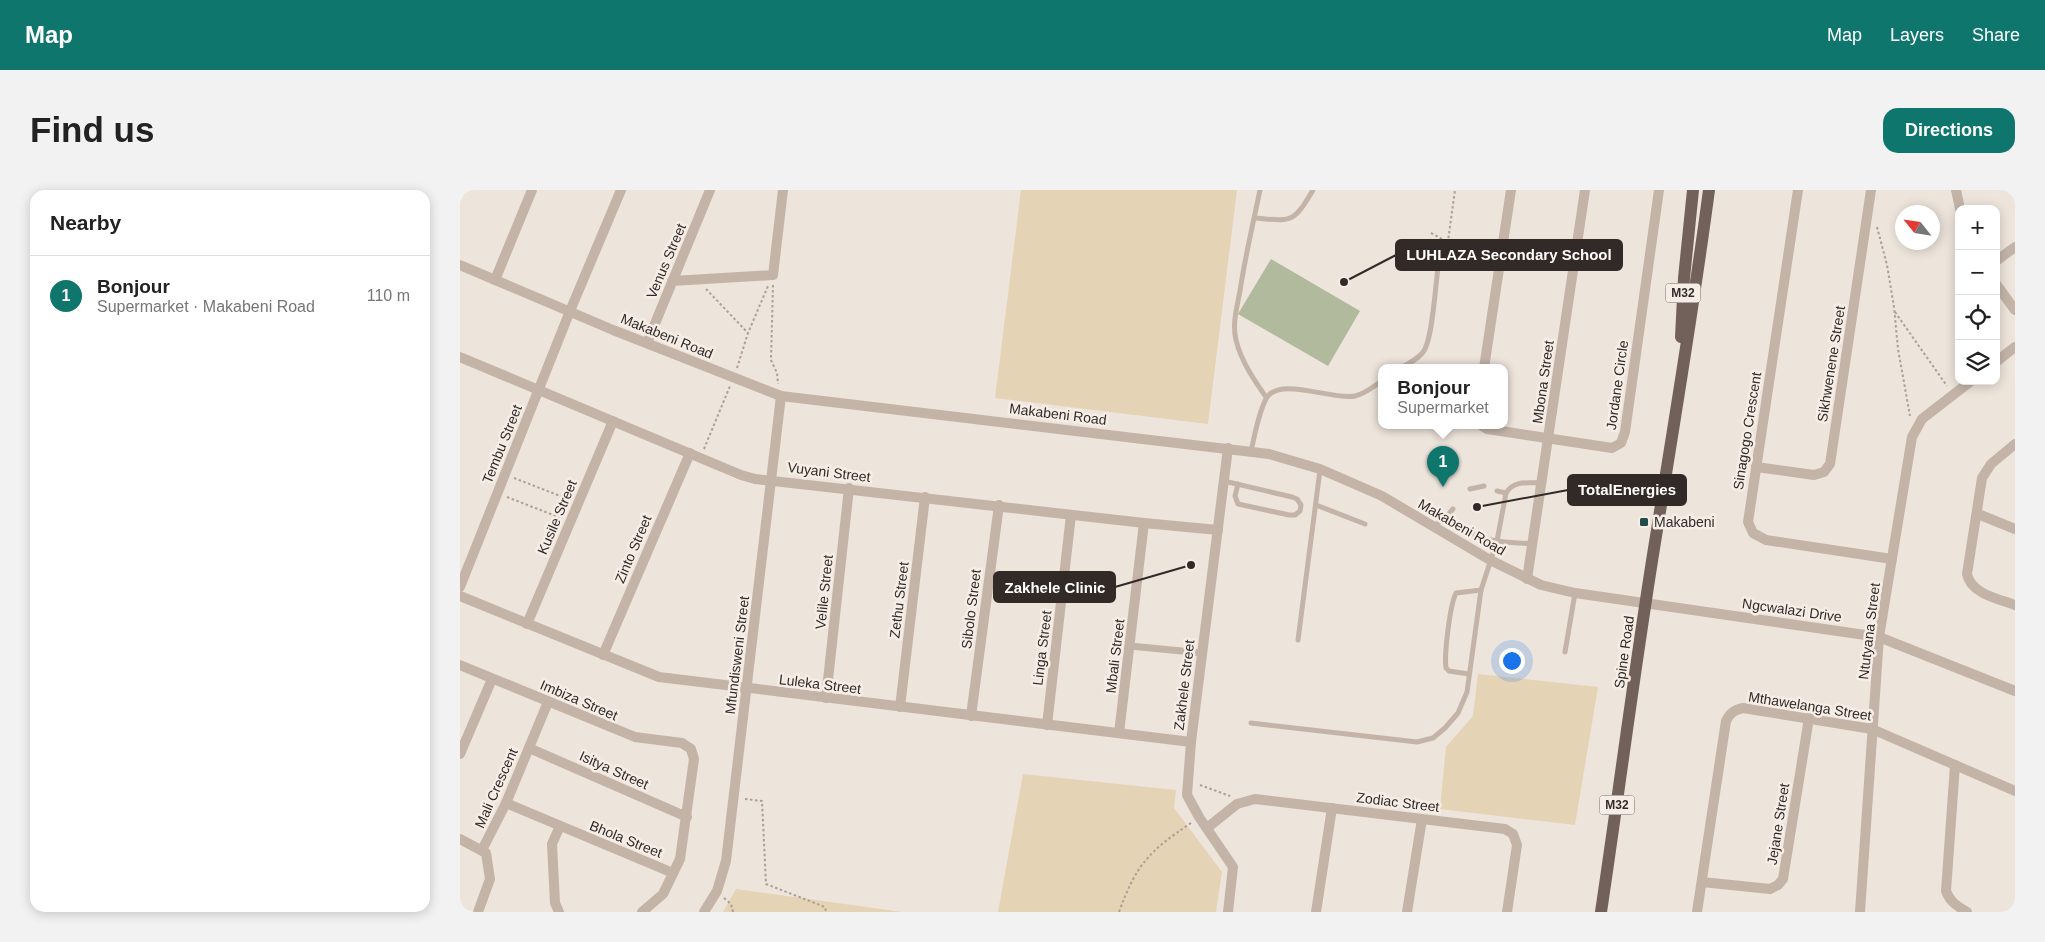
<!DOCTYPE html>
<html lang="en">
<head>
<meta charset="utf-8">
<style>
	:root { --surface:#fff; --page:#f2f2f2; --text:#222; --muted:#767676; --line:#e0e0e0; --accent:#0f766e }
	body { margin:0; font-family:Helvetica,sans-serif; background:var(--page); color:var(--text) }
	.controls { position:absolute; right:15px; top:15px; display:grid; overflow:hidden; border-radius:10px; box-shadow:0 2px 12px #0003 }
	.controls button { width:45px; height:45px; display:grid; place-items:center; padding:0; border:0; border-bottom:1px solid var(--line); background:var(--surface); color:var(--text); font:25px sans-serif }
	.compass { position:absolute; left:1435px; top:15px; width:45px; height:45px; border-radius:50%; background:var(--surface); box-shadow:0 2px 12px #0003; rotate:300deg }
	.you { position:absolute; left:1051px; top:470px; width:18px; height:18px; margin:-12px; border:4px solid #fff; border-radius:50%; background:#1a73e8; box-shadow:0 0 0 8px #1a73e833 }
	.badge { display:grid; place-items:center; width:32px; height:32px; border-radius:50%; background:var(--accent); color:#fff; font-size:16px; font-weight:700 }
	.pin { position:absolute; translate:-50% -41px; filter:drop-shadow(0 1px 2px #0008) }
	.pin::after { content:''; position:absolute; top:26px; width:18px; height:15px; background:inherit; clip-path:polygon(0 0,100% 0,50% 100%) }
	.popup { position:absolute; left:918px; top:174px; width:130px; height:65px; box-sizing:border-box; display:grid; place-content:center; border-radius:10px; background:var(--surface); filter:drop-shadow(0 1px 4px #0005); font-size:16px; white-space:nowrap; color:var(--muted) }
	.popup b { font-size:19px; color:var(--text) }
	.popup::after { content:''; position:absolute; left:50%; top:100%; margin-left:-10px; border:10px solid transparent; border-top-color:var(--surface) }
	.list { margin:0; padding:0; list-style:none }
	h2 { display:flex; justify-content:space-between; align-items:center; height:65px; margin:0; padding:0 20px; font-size:21px }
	h2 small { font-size:16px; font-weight:400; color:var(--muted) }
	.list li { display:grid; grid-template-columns:32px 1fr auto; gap:15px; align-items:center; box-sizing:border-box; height:80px; padding:0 20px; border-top:1px solid var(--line) }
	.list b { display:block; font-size:19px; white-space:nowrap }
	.list p { margin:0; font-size:16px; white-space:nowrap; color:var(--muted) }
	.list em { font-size:16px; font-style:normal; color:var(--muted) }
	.icon { flex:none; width:28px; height:28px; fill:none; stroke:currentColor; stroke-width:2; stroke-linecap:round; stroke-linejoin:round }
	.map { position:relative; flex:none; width:1555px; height:722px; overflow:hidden; border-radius:15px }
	header { display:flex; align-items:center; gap:30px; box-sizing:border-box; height:70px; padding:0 25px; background:var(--accent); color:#fff }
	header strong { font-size:24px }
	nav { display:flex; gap:28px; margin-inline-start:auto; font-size:18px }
	.intro { display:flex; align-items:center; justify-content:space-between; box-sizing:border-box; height:120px; padding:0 30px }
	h1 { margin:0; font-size:35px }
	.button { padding:12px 22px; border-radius:15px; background:var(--accent); color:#fff; font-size:18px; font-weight:700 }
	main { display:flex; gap:30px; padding:0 30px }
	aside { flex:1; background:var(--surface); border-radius:15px; box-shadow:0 2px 12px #0003 }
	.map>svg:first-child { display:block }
	.green { fill:#b1ba9d }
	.sand { fill:#e5d3b5 }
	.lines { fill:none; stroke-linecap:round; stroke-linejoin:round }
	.path { stroke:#af9e93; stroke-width:2; stroke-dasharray:2.5 2.5; stroke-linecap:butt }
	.service { stroke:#c4b4a8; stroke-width:5 }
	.pedestrian { stroke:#c4b4a8; stroke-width:7 }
	.minor { stroke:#c4b4a8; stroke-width:10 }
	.primary { stroke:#72615a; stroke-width:12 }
	.poi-dot { fill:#234c4d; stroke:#f6eee6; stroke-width:2 }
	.labels { text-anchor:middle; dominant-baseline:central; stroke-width:5; stroke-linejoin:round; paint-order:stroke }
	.shield { fill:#f6eee6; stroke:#6d6560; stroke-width:1 }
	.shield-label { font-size:12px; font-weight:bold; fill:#322a27 }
	.street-label { font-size:14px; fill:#322a27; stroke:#f6eee6 }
	.poi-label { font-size:14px; fill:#322a27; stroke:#f6eee6; text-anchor:start }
	.leader { fill:none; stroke:#322a27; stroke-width:2 }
	.callout-dot { fill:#322a27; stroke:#f6eee6; stroke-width:2 }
	.callout { fill:#322a27; stroke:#322a27; stroke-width:2 }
	.callout-label { font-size:15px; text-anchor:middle; font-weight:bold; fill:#fff }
</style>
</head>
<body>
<header>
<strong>Map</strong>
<nav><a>Map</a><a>Layers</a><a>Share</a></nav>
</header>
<div class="intro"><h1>Find us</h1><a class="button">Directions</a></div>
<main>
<aside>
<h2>Nearby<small></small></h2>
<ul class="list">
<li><span class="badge">1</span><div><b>Bonjour</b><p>Supermarket · Makabeni Road</p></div><em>110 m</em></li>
</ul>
</aside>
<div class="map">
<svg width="1555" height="722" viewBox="0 0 1555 722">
	<rect width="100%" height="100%" fill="#ede4db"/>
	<polygon class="green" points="811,69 900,121 868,176 778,124"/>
	<g class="sand">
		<polygon points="561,0 777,0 748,234 535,208"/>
		<polygon points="1018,484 1138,497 1115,635 980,619 986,557 1013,526"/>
		<polygon points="563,584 716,600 714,618 762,682 756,722 538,722"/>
		<polygon points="276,699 442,722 263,722"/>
	</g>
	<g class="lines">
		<g class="path">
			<polyline points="1417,37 1427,75 1434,117 1438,159 1450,226"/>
			<polyline points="971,43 982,49 979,71"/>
			<polyline points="985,73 995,0"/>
			<polyline points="313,95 311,170 317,183 318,194"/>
			<polyline points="246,99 288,143"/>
			<polyline points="1435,122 1487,196"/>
			<polyline points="277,178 288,143 308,96"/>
			<polyline points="244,259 270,196"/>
			<polyline points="54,288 108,309"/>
			<polyline points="47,307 101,328"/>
			<polyline points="740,595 770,606"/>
			<polyline points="285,609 302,611 306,694 365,717 366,722"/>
			<polyline points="264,708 271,714 273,722"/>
			<path d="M659,722c17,-47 30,-61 72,-89"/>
		</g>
		<g class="service">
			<path d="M800,0c-7,34 -15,67 -20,101 -3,16 -8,33 -4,49 5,21 18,40 30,57"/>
			<path d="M795,28c37,3 38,6 58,-28"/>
			<path d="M941,178c7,-5 20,-10 24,-19 8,-17 10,-60 13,-81"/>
			<path d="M791,261c4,-16 7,-37 15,-52 12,-24 67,2 89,-3 10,-2 19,-10 27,-15"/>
			<polyline points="764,291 832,307 837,309 841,315 840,321 835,325 829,325 778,314 775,306 778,294"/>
			<polyline points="1010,299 1024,296"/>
			<path d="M1046,303c8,-13 22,-10 35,-10"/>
			<polyline points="856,315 905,334"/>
			<path d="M986,327c9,6 18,12 27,17 19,9 39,8 59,10"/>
			<polyline points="974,336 986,327 993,319"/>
			<polyline points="838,450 860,280"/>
			<polyline points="1105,462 1115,403"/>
			<path d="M1009,484l-20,-3 -3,-3c-2,-14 4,-63 10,-75l25,-3"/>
			<polyline points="791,533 957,552 973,548 985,538 998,523 1007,502 1021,400 1037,351 1046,303 1037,301"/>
		</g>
		<polyline class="pedestrian" points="670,456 742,463"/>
		<g class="minor">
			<polyline points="1338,0 1288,332 1293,343 1306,350 1432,369"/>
			<polyline points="1496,0 1500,19"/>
			<polyline points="1536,71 1555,57"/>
			<polyline points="0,75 153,140 321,206 809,264 860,279 922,306 1030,370 1081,395 1115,403 1419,447 1555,501"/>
			<polyline points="35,90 72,0"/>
			<polyline points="212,91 313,85 323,0"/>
			<polyline points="1536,94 1555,120"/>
			<polyline points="187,153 250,0"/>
			<polyline points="0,167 281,285 295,289 684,333 758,340"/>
			<polyline points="1536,172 1555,157"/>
			<polyline points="1024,178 1051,0"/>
			<polyline points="1022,236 1027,239 1152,258 1161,253 1165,242 1199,0"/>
			<path d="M1555,254l-24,20 -9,14 -15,96c4,20 32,25 48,31"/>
			<polyline points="768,258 731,552 727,605 739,627 773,677 768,722"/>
			<polyline points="1296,277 1354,285 1364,282 1370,274 1411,0"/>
			<polyline points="1518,324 1555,339"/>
			<polyline points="1067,389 1125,0"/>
			<polyline points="0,397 110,121 161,0"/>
			<polyline points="0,406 199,487 731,552"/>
			<polyline points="67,434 153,231"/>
			<polyline points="143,465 230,263"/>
			<polyline points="0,475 175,547 222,553 231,559 234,569 220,669 203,704 182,722"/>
			<polyline points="366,508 389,298"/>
			<polyline points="440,517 465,307"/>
			<polyline points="511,526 539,315"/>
			<polyline points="587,535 611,325"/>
			<polyline points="659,543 684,333"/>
			<polyline points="69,558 227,627"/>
			<polyline points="0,564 32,489"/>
			<path d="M1495,575l-9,126c4,11 11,15 21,21"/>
			<polyline points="46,613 213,683"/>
			<polyline points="747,638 777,614 795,609 1045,639 1053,644 1057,655 1047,722"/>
			<polyline points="0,649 26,663 30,689 18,722"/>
			<polyline points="22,660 46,613 88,512"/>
			<polyline points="1242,692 1310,699 1318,695 1323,689 1349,528"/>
			<polyline points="99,722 95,713 92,654 100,636"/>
			<polyline points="244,722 257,701 266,671 321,206"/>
			<polyline points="856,722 872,618"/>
			<polyline points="947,722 962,629"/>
			<path d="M1237,722l29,-191c4,-8 8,-11 17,-13l129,21 143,62"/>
			<polyline points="1400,722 1419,447 1452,247 1462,229 1511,191"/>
		</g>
		<g class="primary">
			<polyline points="1221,147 1224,88 1233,0"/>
			<path d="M1141,722c19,-127 35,-255 56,-382 18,-113 37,-226 52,-340"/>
		</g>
	</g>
	<rect class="poi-dot" x="1179" y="327" width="10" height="10" rx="2.5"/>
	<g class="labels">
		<g class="shield">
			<rect x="1205.5" y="93.5" width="35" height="19" rx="4"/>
			<rect x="1139.5" y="605.5" width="35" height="19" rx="4"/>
		</g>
		<g class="shield-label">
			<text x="1223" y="103">M32</text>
			<text x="1157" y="615">M32</text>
		</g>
		<g class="street-label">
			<text transform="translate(206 71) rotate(-67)">Venus Street</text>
			<text transform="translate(207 146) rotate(22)">Makabeni Road</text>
			<text transform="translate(1371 174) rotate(-81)">Sikhwenene Street</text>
			<text transform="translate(1083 192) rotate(-82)">Mbona Street</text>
			<text transform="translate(1157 195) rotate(-82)">Jordane Circle</text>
			<text transform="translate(598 224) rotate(7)">Makabeni Road</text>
			<text transform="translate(1287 241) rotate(-81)">Sinagogo Crescent</text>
			<text transform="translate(42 254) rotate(-68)">Tembu Street</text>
			<text transform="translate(369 282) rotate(7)">Vuyani Street</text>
			<text transform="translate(97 327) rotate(-67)">Kusile Street</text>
			<text transform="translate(1002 337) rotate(30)">Makabeni Road</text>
			<text transform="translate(173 359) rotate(-67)">Zinto Street</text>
			<text transform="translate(364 402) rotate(-84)">Velile Street</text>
			<text transform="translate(439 410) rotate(-83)">Zethu Street</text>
			<text transform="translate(511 419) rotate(-83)">Sibolo Street</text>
			<text transform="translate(1332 420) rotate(8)">Ngcwalazi Drive</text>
			<text transform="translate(1409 441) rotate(-83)">Ntutyana Street</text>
			<text transform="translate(582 458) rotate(-83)">Linga Street</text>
			<text transform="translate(1164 462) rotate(-82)">Spine Road</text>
			<text transform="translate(277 465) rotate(-83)">Mfundisweni Street</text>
			<text transform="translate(655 466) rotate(-83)">Mbali Street</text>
			<text transform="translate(360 494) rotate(7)">Luleka Street</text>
			<text transform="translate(724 495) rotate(-83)">Zakhele Street</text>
			<text transform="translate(119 510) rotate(23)">Imbiza Street</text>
			<text transform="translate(1350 516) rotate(9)">Mthawelanga Street</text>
			<text transform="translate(154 580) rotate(24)">Isitya Street</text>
			<text transform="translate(36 598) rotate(-66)">Mali Crescent</text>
			<text transform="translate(938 612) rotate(7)">Zodiac Street</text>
			<text transform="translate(1318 634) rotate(-81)">Jejane Street</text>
			<text transform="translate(166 649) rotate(22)">Bhola Street</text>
		</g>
		<g class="poi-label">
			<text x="1194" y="332">Makabeni</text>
		</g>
	</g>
	<path class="leader" d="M884 92L936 65M1017 317L1108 300M731 375L655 397"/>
	<g class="callout-dot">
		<circle cx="884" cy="92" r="5"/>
		<circle cx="1017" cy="317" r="5"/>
		<circle cx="731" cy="375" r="5"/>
	</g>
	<g class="callout">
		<rect x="936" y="50" width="226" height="30" rx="5"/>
		<rect x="1108" y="285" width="118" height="30" rx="5"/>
		<rect x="534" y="382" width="121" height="30" rx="5"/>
	</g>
	<g class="callout-label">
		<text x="1049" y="70">LUHLAZA Secondary School</text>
		<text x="1167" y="305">TotalEnergies</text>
		<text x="595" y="403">Zakhele Clinic</text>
	</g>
</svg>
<div class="controls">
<button>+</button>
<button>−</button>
<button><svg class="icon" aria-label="locate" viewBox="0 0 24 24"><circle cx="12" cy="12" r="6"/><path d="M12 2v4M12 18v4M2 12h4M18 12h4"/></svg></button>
<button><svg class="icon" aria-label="layers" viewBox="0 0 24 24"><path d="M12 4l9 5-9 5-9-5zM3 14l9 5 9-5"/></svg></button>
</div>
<svg class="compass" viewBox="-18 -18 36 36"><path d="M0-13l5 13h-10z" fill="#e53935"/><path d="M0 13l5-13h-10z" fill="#767676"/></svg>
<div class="you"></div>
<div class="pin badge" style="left:983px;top:297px">1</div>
<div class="popup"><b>Bonjour</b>Supermarket</div>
</div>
</main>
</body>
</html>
